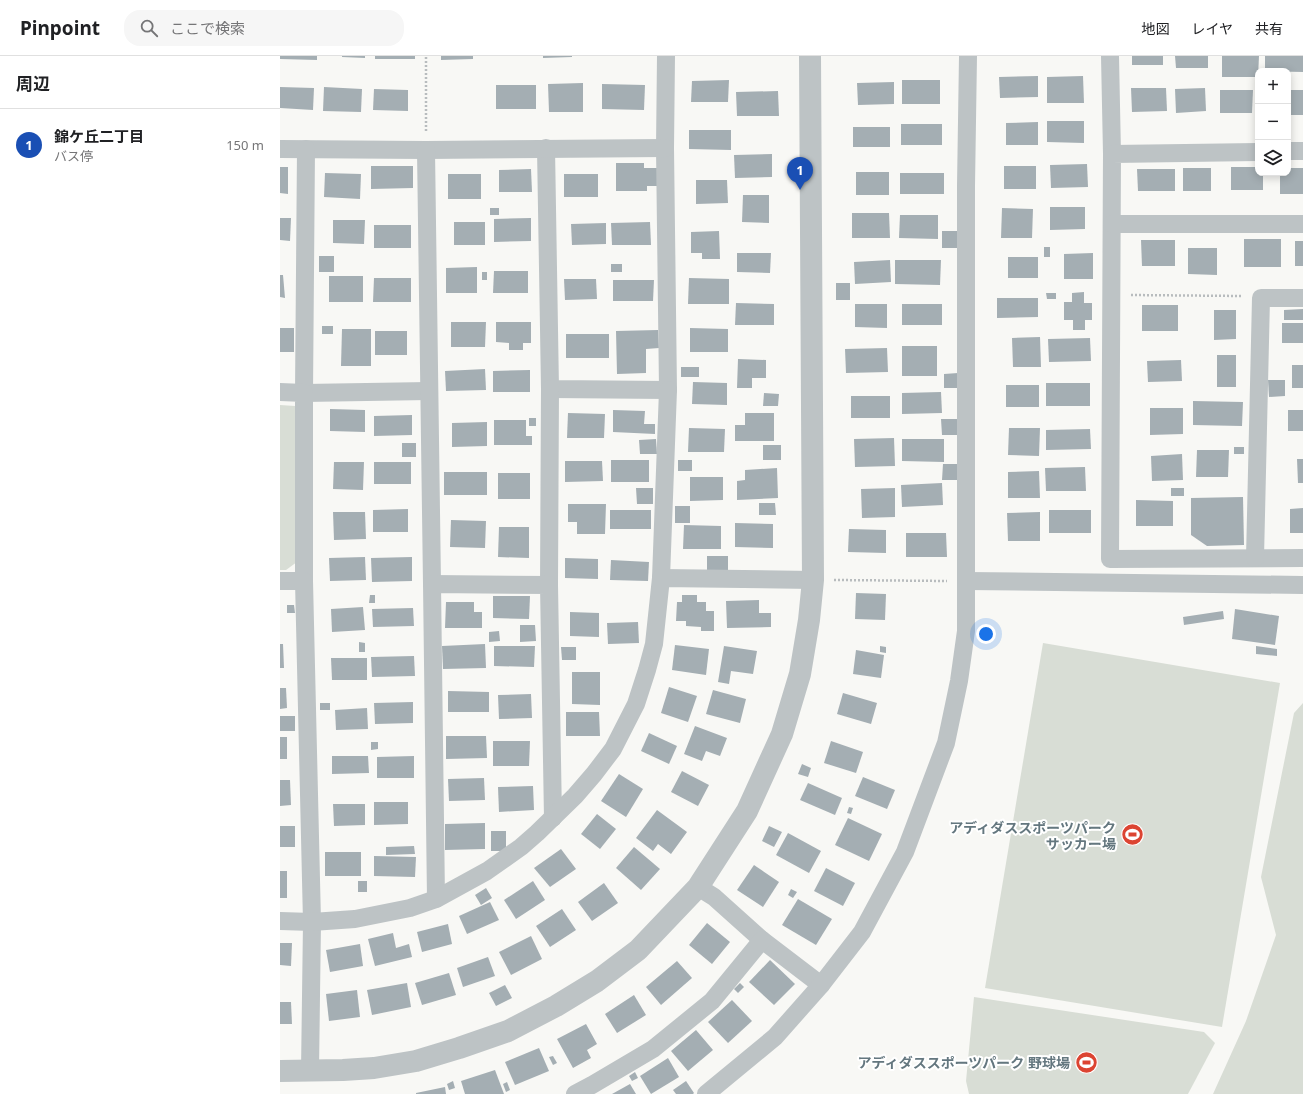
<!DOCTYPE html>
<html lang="ja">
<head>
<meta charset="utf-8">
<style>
	:root { --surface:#fff; --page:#f6f6f6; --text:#202124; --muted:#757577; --line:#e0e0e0; --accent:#1a73e8 }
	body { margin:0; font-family:"Noto Sans","Noto Sans JP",sans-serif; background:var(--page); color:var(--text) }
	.controls { position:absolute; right:12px; top:12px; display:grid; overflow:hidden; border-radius:8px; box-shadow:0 2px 10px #0003 }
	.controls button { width:36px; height:36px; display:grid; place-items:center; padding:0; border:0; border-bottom:1px solid var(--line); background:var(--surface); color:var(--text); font:20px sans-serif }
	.you { position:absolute; left:706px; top:578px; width:14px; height:14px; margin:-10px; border:3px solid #fff; border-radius:50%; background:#1a73e8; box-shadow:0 0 0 6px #1a73e833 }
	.badge { display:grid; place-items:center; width:26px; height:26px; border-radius:50%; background:var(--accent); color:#fff; font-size:13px; font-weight:700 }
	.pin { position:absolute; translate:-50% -33px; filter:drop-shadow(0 1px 2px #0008) }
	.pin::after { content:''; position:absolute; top:21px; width:14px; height:12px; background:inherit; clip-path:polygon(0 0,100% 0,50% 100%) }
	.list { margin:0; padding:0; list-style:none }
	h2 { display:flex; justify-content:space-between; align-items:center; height:52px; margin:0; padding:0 16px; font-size:17px }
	h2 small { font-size:13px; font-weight:400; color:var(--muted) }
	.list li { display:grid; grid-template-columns:26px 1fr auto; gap:12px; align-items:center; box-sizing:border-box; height:72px; padding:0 16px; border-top:1px solid var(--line) }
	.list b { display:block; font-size:15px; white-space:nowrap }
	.list p { margin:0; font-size:13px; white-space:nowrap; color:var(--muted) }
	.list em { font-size:13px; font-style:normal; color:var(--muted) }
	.icon { flex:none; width:22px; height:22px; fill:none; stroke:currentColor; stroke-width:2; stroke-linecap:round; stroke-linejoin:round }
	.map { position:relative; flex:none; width:1023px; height:1038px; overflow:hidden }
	header { display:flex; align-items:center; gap:24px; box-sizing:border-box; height:56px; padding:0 20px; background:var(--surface); border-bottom:1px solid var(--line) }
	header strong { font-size:19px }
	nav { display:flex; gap:22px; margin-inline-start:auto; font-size:14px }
	.search { width:280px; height:36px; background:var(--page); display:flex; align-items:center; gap:10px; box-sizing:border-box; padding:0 14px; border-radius:16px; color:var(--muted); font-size:15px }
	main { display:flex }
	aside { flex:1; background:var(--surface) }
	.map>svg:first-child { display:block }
	.green { fill:#d8ddd5 }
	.building { fill:#a4aeb3 }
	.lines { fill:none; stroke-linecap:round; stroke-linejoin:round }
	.path { stroke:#b8bcbe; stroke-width:2.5; stroke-dasharray:2 2; stroke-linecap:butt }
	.minor { stroke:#bdc3c5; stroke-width:18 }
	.tertiary { stroke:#bdc3c5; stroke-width:22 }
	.labels { text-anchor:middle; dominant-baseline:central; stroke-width:4; stroke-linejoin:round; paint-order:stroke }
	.poi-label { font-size:14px; font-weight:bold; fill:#64777f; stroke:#fff; text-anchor:end }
</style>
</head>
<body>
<header>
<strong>Pinpoint</strong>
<div class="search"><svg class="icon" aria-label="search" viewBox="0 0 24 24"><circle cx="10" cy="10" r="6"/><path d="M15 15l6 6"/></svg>ここで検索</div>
<nav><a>地図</a><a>レイヤ</a><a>共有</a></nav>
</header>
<main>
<aside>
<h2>周辺<small></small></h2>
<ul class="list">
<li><span class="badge" style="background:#1a4fb4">1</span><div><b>錦ケ丘二丁目</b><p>バス停</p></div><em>150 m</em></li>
</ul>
</aside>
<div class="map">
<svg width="1023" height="1038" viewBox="0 0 1023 1038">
	<rect width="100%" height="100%" fill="#f8f8f5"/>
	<g class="green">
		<polygon points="0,349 15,350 21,503 6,514 0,514"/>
		<polygon points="763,587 1000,627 942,971 705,932"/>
		<polygon points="1023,647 1023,1038 933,1038 966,965 996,879 981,821 1014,657"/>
		<polygon points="694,941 924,976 935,987 908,1038 689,1038 686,1025"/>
	</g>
	<g class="building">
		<polygon points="0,0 37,0 37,4 0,3"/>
		<polygon points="62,0 85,0 85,2 62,1"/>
		<rect x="95" y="0" width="40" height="3"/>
		<polygon points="161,0 193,0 193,3 161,4"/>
		<polygon points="263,0 292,0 292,1 263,2"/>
		<rect x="852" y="0" width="31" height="9"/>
		<polygon points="895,0 928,0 928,12 896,12"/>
		<polygon points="942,0 979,0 978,21 942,21"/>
		<polygon points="985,0 1023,0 1023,16 985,15"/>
		<polygon points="758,20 758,41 720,42 719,21"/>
		<polygon points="803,20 804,47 767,47 767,21"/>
		<polygon points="449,24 448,46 411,46 412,25"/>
		<rect x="622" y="24" width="38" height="24"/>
		<polygon points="614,26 614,48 578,49 577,27"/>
		<polygon points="303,27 303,56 269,56 268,28"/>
		<polygon points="322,28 365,29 364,54 322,53"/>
		<rect x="216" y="29" width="40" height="24"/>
		<polygon points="0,31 34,32 33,54 0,52"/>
		<polygon points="44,31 82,33 81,56 43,55"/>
		<polygon points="851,32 886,32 887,55 852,56"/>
		<polygon points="925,32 926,55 896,57 895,33"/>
		<polygon points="94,33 128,34 128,55 93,54"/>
		<polygon points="940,34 973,34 972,57 940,57"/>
		<rect x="1008" y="34" width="15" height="25"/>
		<polygon points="498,35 499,60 457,60 456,36"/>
		<polygon points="767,65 804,65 804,87 767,86"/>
		<polygon points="758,66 758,89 726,89 726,67"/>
		<rect x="621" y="68" width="41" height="21"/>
		<rect x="573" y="71" width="37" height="20"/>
		<polygon points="409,74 451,74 451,94 409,93"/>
		<polygon points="492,98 492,121 455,122 454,99"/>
		<polygon points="336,107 364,107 364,112 377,112 377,130 367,130 367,135 336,135"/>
		<polygon points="807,108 808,131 771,132 770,109"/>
		<polygon points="91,110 133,110 133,132 91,133"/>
		<rect x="724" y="110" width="32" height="23"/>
		<polygon points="0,111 8,111 8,138 0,137"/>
		<polygon points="951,111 978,111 978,117 983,117 983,134 951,134"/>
		<rect x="903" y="112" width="28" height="23"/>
		<polygon points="1008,112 1023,112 1023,138 1000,138 1000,117 1008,117"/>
		<polygon points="251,113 252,136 219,136 219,114"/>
		<polygon points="857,113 895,113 895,135 858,135"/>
		<rect x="576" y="116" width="33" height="23"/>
		<polygon points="45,117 81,118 80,143 44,141"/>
		<rect x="620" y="117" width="44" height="21"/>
		<rect x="168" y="118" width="33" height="25"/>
		<rect x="284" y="118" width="34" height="23"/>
		<polygon points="416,124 447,124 448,147 416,148"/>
		<polygon points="463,139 489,139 489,167 462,166"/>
		<polygon points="770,151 805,151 805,173 770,174"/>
		<rect x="210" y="152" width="9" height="7"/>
		<polygon points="722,152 753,153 752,182 721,182"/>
		<polygon points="572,157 609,157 610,182 572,182"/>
		<polygon points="620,159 658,159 658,183 619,182"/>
		<polygon points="0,162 11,162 10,185 0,184"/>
		<polygon points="251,162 251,185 214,186 214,163"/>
		<polygon points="53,164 85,164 84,188 53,187"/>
		<rect x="174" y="166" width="31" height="23"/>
		<polygon points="370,166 371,189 332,189 331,167"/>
		<polygon points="326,167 326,188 292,189 291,168"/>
		<rect x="94" y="169" width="37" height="23"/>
		<polygon points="439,175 440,203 422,203 422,197 411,197 411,176"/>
		<rect x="662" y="175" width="16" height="17"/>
		<rect x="964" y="183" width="37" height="28"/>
		<polygon points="861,184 895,184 895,210 862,210"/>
		<rect x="1015" y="185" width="8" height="25"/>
		<rect x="764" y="191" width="6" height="10"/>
		<polygon points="908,192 937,192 937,219 908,218"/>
		<polygon points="457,197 491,197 490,217 457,216"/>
		<polygon points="813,197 813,223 784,223 784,198"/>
		<rect x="39" y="200" width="15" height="16"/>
		<rect x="728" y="201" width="30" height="21"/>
		<polygon points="610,204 611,226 575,228 574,206"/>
		<polygon points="615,204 661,204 660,229 615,228"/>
		<rect x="331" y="208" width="11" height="8"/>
		<polygon points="197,211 197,237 166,237 166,212"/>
		<polygon points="214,215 248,215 248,237 213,237"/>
		<rect x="202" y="216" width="5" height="8"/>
		<polygon points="0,219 3,219 5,242 0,241"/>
		<rect x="49" y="220" width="34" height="26"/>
		<polygon points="94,222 131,222 131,246 93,246"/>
		<polygon points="409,222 449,223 449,248 408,248"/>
		<polygon points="284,223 316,223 317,243 285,244"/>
		<polygon points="333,224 374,224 373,245 333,245"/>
		<rect x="556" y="227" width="14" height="17"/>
		<polygon points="804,236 804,247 812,247 812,264 805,264 805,274 793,274 793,264 784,264 784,246 792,246 792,237"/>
		<polygon points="766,237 776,237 776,243 767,243"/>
		<polygon points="717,242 758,242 758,261 717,262"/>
		<polygon points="456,247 494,248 494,269 455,269"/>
		<polygon points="575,248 607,248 607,272 575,271"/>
		<rect x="622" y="248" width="40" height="21"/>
		<rect x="862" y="249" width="36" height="26"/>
		<polygon points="1023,253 1023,264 1004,264 1004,254"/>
		<polygon points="934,254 956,254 956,283 934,284"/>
		<polygon points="171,266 206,266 205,291 171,291"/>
		<polygon points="216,266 251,266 251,287 243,287 243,294 229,294 229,287 216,286"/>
		<rect x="1002" y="267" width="21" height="20"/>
		<rect x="42" y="270" width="11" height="8"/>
		<rect x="0" y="272" width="14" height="24"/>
		<polygon points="410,272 448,273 448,296 410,296"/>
		<polygon points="62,273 91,273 91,310 61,310"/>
		<polygon points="378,274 379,292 366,293 366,317 337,318 336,275"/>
		<rect x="95" y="275" width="32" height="24"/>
		<rect x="286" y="278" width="43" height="24"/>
		<polygon points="760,281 761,311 733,311 732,282"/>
		<polygon points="810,282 811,305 769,306 768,283"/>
		<rect x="622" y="290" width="35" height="30"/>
		<polygon points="607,292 608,316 566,317 565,293"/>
		<rect x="937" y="299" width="19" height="32"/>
		<polygon points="458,303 486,304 486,322 472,322 472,332 457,332"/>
		<polygon points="901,304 902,325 868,326 867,305"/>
		<rect x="1012" y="309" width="11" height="23"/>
		<rect x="401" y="311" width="18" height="10"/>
		<polygon points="205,313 206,334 166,335 165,315"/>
		<polygon points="250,314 250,336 213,336 213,315"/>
		<polygon points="678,317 678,332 664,332 664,318"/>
		<polygon points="988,324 1005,324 1005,340 989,341"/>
		<polygon points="413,326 447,327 447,349 412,348"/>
		<rect x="766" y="327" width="44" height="23"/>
		<rect x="726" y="329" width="33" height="22"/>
		<polygon points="661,336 662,357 622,358 622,337"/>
		<polygon points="484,337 499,338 498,350 483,350"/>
		<rect x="571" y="340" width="39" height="22"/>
		<polygon points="913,345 963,346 962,370 913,369"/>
		<polygon points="870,352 903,352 903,378 870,379"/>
		<polygon points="50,353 85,354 85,376 50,375"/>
		<polygon points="333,354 365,355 364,368 375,368 375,378 333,376"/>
		<rect x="1008" y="354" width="15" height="21"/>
		<polygon points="288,357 325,358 324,382 287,382"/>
		<polygon points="465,357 494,357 494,385 455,385 455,369 465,369"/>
		<polygon points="132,359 132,379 94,380 94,360"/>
		<rect x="249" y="362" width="7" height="8"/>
		<polygon points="661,363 677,363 678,379 662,379"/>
		<polygon points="214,364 246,364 246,380 252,380 252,389 214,389"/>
		<polygon points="207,366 207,390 172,391 172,367"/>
		<polygon points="409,372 445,373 444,396 408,396"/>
		<polygon points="729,372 760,372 759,400 728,399"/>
		<polygon points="810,373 811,393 766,394 766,374"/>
		<polygon points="614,382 615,410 575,411 574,383"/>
		<polygon points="376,383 377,398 360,398 359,384"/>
		<polygon points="622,383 664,383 664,406 622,405"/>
		<rect x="122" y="387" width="14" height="14"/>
		<rect x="483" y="389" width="18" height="15"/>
		<rect x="954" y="391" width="10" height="7"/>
		<polygon points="917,394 949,394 948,421 916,421"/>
		<polygon points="902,398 903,424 872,425 871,400"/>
		<polygon points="1017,403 1023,403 1023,427 1018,427"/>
		<rect x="331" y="404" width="38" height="22"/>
		<rect x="398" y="404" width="14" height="11"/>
		<polygon points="285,405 322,405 323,425 285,426"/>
		<polygon points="54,406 84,406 83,434 53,433"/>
		<rect x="94" y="406" width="37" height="22"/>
		<polygon points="663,408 678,408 678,424 662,424"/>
		<polygon points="805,411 806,435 766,435 765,412"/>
		<polygon points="497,412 498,442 457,444 457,425 465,424 465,414"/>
		<polygon points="759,415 760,442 728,442 728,416"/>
		<rect x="164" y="416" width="43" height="23"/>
		<rect x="218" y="417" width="32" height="26"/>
		<polygon points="410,421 443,421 443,444 410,445"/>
		<polygon points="662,427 663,449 622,451 621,429"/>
		<polygon points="356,432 373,432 373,448 357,448"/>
		<polygon points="615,432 615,461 582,462 581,433"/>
		<rect x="891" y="432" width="13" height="8"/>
		<polygon points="963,441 964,489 927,490 911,479 911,442"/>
		<polygon points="856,444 893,445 893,470 856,470"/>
		<polygon points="479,447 495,447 496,459 479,459"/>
		<polygon points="288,448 326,448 325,478 297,478 297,466 288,466"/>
		<rect x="395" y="450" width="15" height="17"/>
		<polygon points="1023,452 1023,477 1010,477 1010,453"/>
		<polygon points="128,453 128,476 93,476 93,454"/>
		<rect x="330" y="454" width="41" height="19"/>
		<rect x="769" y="454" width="42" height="23"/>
		<polygon points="53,456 85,456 86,483 54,484"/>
		<polygon points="760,456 760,485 728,485 727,457"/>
		<polygon points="171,464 206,465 205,492 170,491"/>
		<polygon points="455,467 493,468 493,492 455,491"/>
		<polygon points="404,469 441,470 441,493 403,493"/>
		<polygon points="219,471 249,471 249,502 218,501"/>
		<polygon points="569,473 606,474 606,497 568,496"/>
		<polygon points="626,477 666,477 667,501 626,501"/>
		<rect x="427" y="500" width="21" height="15"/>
		<polygon points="85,501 86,524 50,525 49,502"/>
		<polygon points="132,501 132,525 92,526 91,502"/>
		<polygon points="285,502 318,503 318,523 285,522"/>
		<polygon points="331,504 369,506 368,525 330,524"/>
		<polygon points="576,537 606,538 605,564 575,563"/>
		<polygon points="90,539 95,539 95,547 89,547"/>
		<polygon points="402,539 417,539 417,546 426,546 426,555 434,555 434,575 421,575 421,571 406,570 406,565 396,565 397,546 402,546"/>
		<polygon points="213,540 250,540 249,563 213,562"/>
		<polygon points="479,544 479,557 491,557 491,571 447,572 446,545"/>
		<polygon points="166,546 194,546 194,556 202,556 202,572 165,572"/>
		<polygon points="7,549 14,549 15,557 7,557"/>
		<polygon points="83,551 85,574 52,576 51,553"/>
		<polygon points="133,552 134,570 93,571 92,553"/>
		<polygon points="955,553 999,560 995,589 952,583"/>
		<polygon points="943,555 944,563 904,569 903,561"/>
		<polygon points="290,556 319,557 319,581 290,580"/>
		<polygon points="358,566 359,587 328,588 327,567"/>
		<polygon points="240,569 255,569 256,585 240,586"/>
		<polygon points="219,575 220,585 209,586 209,576"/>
		<polygon points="79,586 85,587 85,596 79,596"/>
		<polygon points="0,588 3,588 4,612 0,612"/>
		<polygon points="205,588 206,612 163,613 162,590"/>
		<polygon points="395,589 429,593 426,619 392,614"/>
		<polygon points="214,590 255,590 254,611 214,610"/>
		<polygon points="444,590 477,595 473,618 451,615 449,628 438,626"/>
		<polygon points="600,590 606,591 606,597 600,596"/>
		<polygon points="976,590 997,593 997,600 976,598"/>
		<polygon points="281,591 296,591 296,604 282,604"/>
		<polygon points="576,594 604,599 601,622 573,618"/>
		<polygon points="134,600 135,620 92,621 91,601"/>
		<polygon points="51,602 87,602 87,624 52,624"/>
		<polygon points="292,616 320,616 320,649 292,648"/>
		<polygon points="389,631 417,640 408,666 381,657"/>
		<polygon points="0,632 6,632 7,652 0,653"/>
		<polygon points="433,634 466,643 460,667 426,658"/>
		<polygon points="168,635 209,636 209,656 168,656"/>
		<polygon points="563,637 597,647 591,668 557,658"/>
		<polygon points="251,638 252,662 219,663 218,639"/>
		<polygon points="133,646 133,667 95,668 94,647"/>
		<rect x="40" y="647" width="10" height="7"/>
		<polygon points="87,652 88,673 56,674 55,654"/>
		<polygon points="286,656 319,656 320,680 286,680"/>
		<rect x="0" y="660" width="15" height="15"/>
		<polygon points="415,670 447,682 440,700 426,695 422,705 404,698"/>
		<polygon points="369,677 397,690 389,708 361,695"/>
		<polygon points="166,680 206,680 207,702 166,703"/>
		<rect x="0" y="681" width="7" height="22"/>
		<polygon points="213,685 250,685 249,710 213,710"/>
		<polygon points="551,685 583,696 576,717 544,707"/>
		<polygon points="91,686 98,686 98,693 91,694"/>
		<polygon points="52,700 88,700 89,717 52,718"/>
		<polygon points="134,700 134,722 97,722 97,701"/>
		<polygon points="522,708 531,712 528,721 518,718"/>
		<polygon points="402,715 429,729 418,750 391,736"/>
		<polygon points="339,718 363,733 346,761 321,745"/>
		<polygon points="583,721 615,734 607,753 575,740"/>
		<polygon points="204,722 205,744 169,745 168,723"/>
		<polygon points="0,724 10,724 11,749 0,750"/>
		<polygon points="528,727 562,742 555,759 520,744"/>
		<polygon points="253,730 254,754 219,756 218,731"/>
		<polygon points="94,746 128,746 128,768 94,769"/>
		<polygon points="53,748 85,748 85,769 54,770"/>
		<polygon points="569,751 573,752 571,758 567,757"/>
		<polygon points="377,754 407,776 391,798 378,788 373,795 356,782"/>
		<polygon points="317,758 336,773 320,793 301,778"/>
		<polygon points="568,762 602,778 589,805 555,789"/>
		<polygon points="205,767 205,793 165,794 165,768"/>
		<rect x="0" y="770" width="15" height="21"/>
		<polygon points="489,770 502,776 494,791 482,785"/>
		<rect x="211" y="775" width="15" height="20"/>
		<polygon points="508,777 541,795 529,817 496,799"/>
		<polygon points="134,790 135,798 106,799 106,791"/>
		<polygon points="354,791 380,813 361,834 336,812"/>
		<polygon points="281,793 296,813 270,831 254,812"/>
		<rect x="45" y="796" width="36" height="24"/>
		<polygon points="94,800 136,801 135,821 94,820"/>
		<polygon points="474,809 499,826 483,851 457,834"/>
		<polygon points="546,812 575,827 563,850 534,835"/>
		<rect x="0" y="815" width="7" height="27"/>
		<rect x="78" y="825" width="9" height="11"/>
		<polygon points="253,825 265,844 236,863 224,844"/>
		<polygon points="324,827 338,847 312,865 298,846"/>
		<polygon points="206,832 212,842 201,849 195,839"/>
		<polygon points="511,833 517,836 513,842 508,839"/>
		<polygon points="518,843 552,863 536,889 502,869"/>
		<polygon points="210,846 219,864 187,878 179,860"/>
		<polygon points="282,853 296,874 270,891 256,870"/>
		<polygon points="427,867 450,886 432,908 409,889"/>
		<polygon points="168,868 172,888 142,896 137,876"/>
		<polygon points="113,877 116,892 129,888 132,901 95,910 88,883"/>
		<polygon points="251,880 262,903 231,919 219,896"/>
		<polygon points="0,887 12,887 11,910 0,909"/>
		<polygon points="80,888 83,910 50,916 46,894"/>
		<polygon points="208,901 215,920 183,931 177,912"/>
		<polygon points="490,904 515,928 494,949 469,926"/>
		<polygon points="397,905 412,922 381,949 366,931"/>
		<polygon points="169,917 176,939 142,949 135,927"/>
		<polygon points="127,927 131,951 92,959 87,934"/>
		<polygon points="460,927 464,931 458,937 454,933"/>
		<polygon points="225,929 232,942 216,950 209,937"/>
		<polygon points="77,934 80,961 49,965 46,938"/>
		<polygon points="354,939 366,959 337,977 325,958"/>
		<polygon points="452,944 472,965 448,987 428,966"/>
		<polygon points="0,946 11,946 12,968 0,968"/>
		<polygon points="306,968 317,988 307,994 311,1002 293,1012 277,983"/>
		<polygon points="416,974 433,994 408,1015 391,995"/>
		<polygon points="259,992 269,1015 235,1029 225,1006"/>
		<polygon points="273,1000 277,1007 273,1009 269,1001"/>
		<polygon points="388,1002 399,1021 371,1038 360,1020"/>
		<polygon points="215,1014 224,1038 185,1038 181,1025"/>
		<polygon points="355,1016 358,1022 352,1025 349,1020"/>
		<polygon points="173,1025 175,1032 169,1034 167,1028"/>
		<polygon points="406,1025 414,1037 413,1038 396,1038 393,1034"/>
		<polygon points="227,1026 230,1034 226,1036 223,1028"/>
		<polygon points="350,1028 356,1038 332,1038"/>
		<polygon points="165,1031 166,1038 136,1038 136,1037"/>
	</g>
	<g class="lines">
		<g class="path">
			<polyline points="146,75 146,0"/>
			<polyline points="851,239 962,240"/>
			<polyline points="554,524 667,525"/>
		</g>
		<g class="minor">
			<polyline points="830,0 832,98"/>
			<polyline points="266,92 270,333 388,334 385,92 386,0"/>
			<polyline points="0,93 146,94 385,92"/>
			<polyline points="26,93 24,337 149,335"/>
			<polyline points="146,94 152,528"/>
			<polyline points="1008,95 1023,95"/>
			<polyline points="978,96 832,98 830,503 1023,502"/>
			<polyline points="832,168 1023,168"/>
			<polyline points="0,336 24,337 24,525"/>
			<polyline points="975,502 981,242 1023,242"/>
			<polyline points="381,522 388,334"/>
			<polyline points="0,525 24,525 32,866 30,1015"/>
			<polyline points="686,525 1023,529"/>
			<polyline points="269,529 270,333"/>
			<polyline points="418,831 434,841 482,884 541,929"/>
			<polyline points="156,843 152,528 269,529 273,762"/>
			<polyline points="0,865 32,866 75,863 130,852 156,843 207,815 241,791 257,777 295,740 314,718 333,693 356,648 367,614 374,588 381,522 533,524"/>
			<polyline points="295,1038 312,1029 373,993 432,945 482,884"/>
			<polyline points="426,1038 495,981 541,929 582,876 625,796 666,687 679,625 686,575 686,130 688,0"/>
		</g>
		<polyline class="tertiary" points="0,1015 63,1014 94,1012 136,1005 179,992 228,975 276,950 317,925 358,894 418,831 467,755 502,678 520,618 529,564 533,524 530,0"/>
	</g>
	<defs>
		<symbol id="stadium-disc" viewBox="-11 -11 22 22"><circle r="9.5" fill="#dc4432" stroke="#fff"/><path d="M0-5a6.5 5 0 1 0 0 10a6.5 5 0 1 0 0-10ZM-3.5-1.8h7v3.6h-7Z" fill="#fff"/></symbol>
	</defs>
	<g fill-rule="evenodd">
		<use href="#stadium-disc" x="840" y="766" width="25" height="25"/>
		<use href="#stadium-disc" x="794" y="994" width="25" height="25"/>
	</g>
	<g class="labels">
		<g class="poi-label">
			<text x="836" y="771">アディダススポーツパーク<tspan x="836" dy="16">サッカー場</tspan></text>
			<text x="790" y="1006">アディダススポーツパーク 野球場</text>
		</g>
	</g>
</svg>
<div class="controls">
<button>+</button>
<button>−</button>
<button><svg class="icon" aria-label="layers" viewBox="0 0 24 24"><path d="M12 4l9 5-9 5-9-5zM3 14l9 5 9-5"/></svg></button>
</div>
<div class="you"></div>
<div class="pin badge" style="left:520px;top:134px;background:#1a4fb4">1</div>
</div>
</main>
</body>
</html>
